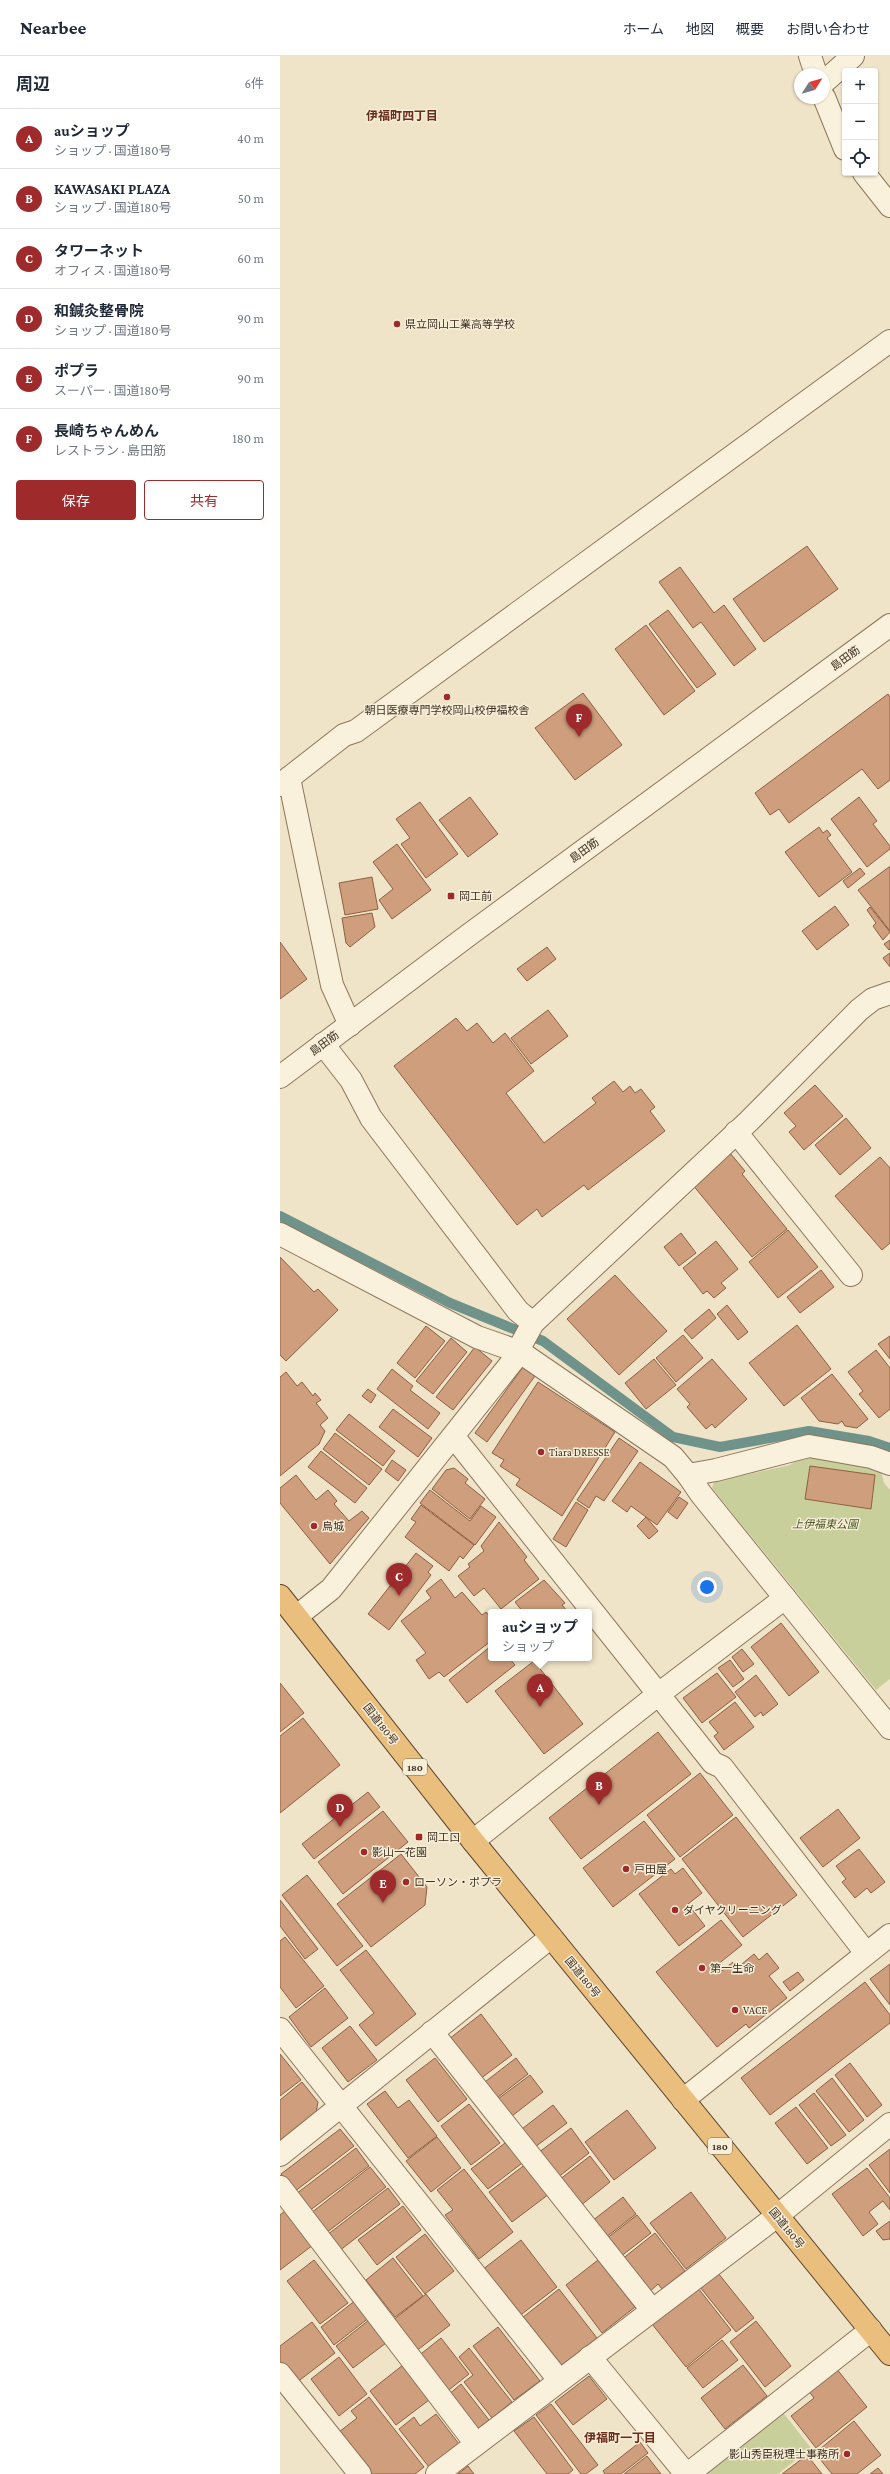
<!DOCTYPE html>
<html lang="ja">
<head>
<meta charset="utf-8">
<style>
	:root { --surface:#fff; --page:#f6f6f7; --text:#1f2937; --muted:#747a83; --line:#e0e1e3; --accent:#9e2a2b }
	body { margin:0; font-family:"Crimson Pro","Noto Sans JP",serif; background:var(--page); color:var(--text) }
	.controls { position:absolute; right:12px; top:12px; display:grid; overflow:hidden; border-radius:4px; box-shadow:0 1px 3px #0004 }
	.controls button { width:36px; height:36px; display:grid; place-items:center; padding:0; border:0; border-bottom:1px solid var(--line); background:var(--surface); color:var(--text); font:20px sans-serif }
	.compass { position:absolute; left:514px; top:12px; width:36px; height:36px; border-radius:50%; background:var(--surface); box-shadow:0 1px 3px #0004; rotate:53deg }
	.you { position:absolute; left:427px; top:1531px; width:14px; height:14px; margin:-10px; border:3px solid #fff; border-radius:50%; background:#1a73e8; box-shadow:0 0 0 6px #1a73e833 }
	.badge { display:grid; place-items:center; width:26px; height:26px; border-radius:50%; background:var(--accent); color:#fff; font-size:13px; font-weight:700 }
	.pin { position:absolute; translate:-50% -33px; filter:drop-shadow(0 1px 2px #0008) }
	.pin::after { content:''; position:absolute; top:21px; width:14px; height:12px; background:inherit; clip-path:polygon(0 0,100% 0,50% 100%) }
	.popup { position:absolute; left:208px; top:1553px; width:104px; height:52px; box-sizing:border-box; display:grid; place-content:center; border-radius:4px; background:var(--surface); filter:drop-shadow(0 1px 3px #0005); font-size:13px; white-space:nowrap; color:var(--muted) }
	.popup b { font-size:15px; color:var(--text) }
	.popup::after { content:''; position:absolute; left:50%; top:100%; margin-left:-8px; border:8px solid transparent; border-top-color:var(--surface) }
	.list { margin:0; padding:0; list-style:none }
	h2 { display:flex; justify-content:space-between; align-items:center; height:52px; margin:0; padding:0 16px; font-size:17px }
	h2 small { font-size:13px; font-weight:400; color:var(--muted) }
	.list li { display:grid; grid-template-columns:26px 1fr auto; gap:12px; align-items:center; box-sizing:border-box; height:60px; padding:0 16px; border-top:1px solid var(--line) }
	.list b { display:block; font-size:15px; white-space:nowrap }
	.list p { margin:0; font-size:13px; white-space:nowrap; color:var(--muted) }
	.list em { font-size:13px; font-style:normal; color:var(--muted) }
	.actions { display:flex; gap:8px; padding:12px 16px }
	.actions a { flex:1; padding:9px 0; border:1px solid var(--accent); border-radius:4px; text-align:center; font-size:14px; color:var(--accent) }
	.actions .main { background:var(--accent); color:#fff }
	.icon { flex:none; width:22px; height:22px; fill:none; stroke:currentColor; stroke-width:2; stroke-linecap:round; stroke-linejoin:round }
	.map { position:relative; flex:none; width:610px; height:2418px; overflow:hidden }
	header { display:flex; align-items:center; gap:24px; box-sizing:border-box; height:56px; padding:0 20px; background:var(--surface); border-bottom:1px solid var(--line) }
	header strong { font-size:19px }
	nav { display:flex; gap:22px; margin-inline-start:auto; font-size:14px }
	main { display:flex }
	aside { flex:1; background:var(--surface) }
	.map>svg:first-child { display:block }
	.green { fill:#c9cf9b }
	.lines { fill:none; stroke-linecap:round; stroke-linejoin:round }
	.stream { stroke:#6f938a; stroke-width:10 }
	.building { fill:#cf9f7d; stroke:#8d5f41 }
	.minor-casing { stroke:#8d765c; stroke-width:24 }
	.tertiary-casing { stroke:#8d765c; stroke-width:24 }
	.trunk-casing { stroke:#5b4430; stroke-width:24 }
	.minor { stroke:#faf1dc; stroke-width:22 }
	.tertiary { stroke:#faf1dc; stroke-width:22 }
	.trunk { stroke:#eabe7c; stroke-width:22 }
	.poi-dot { fill:#9e2a2b; stroke:#f7eed8; stroke-width:1.5 }
	.labels { text-anchor:middle; dominant-baseline:central; stroke-width:3; stroke-linejoin:round; paint-order:stroke }
	.shield { fill:#f7eed8; stroke:#756857; stroke-width:1 }
	.shield-label { font-size:10px; font-weight:bold; fill:#3d2e20 }
	.poi-label { font-size:11px; fill:#3d2e20; stroke:#f7eed8; text-anchor:start }
	.street-label { font-size:11px; fill:#3d2e20; stroke:#f7eed8 }
	.park-label { font-size:11px; font-style:italic; fill:#4d5a26; stroke:#f7eed8 }
	.neighbourhood-label { font-size:12px; font-weight:bold; fill:#6b2e1e; stroke:#f7eed8 }
</style>
</head>
<body>
<header>
<strong>Nearbee</strong>
<nav><a>ホーム</a><a>地図</a><a>概要</a><a>お問い合わせ</a></nav>
</header>
<main>
<aside>
<h2>周辺<small>6件</small></h2>
<ul class="list">
<li><span class="badge">A</span><div><b>auショップ</b><p>ショップ · 国道180号</p></div><em>40 m</em></li>
<li><span class="badge">B</span><div><b>KAWASAKI PLAZA</b><p>ショップ · 国道180号</p></div><em>50 m</em></li>
<li><span class="badge">C</span><div><b>タワーネット</b><p>オフィス · 国道180号</p></div><em>60 m</em></li>
<li><span class="badge">D</span><div><b>和鍼灸整骨院</b><p>ショップ · 国道180号</p></div><em>90 m</em></li>
<li><span class="badge">E</span><div><b>ポプラ</b><p>スーパー · 国道180号</p></div><em>90 m</em></li>
<li><span class="badge">F</span><div><b>長崎ちゃんめん</b><p>レストラン · 島田筋</p></div><em>180 m</em></li>
</ul>
<div class="actions"><a class="main">保存</a><a>共有</a></div>
</aside>
<div class="map">
<svg width="610" height="2418" viewBox="0 0 610 2418">
	<rect width="100%" height="100%" fill="#f0e4c8"/>
	<g class="green">
		<polygon points="525,1399 600,1412 604,1427 610,1434 610,1623 596,1634 432,1432 434,1426 510,1409"/>
		<polygon points="501,2354 531,2392 498,2418 420,2418"/>
	</g>
	<g class="lines">
		<polyline class="stream" points="0,1160 170,1247 263,1285 393,1381 440,1391 529,1375 589,1385 610,1392"/>
	</g>
	<g class="building">
		<polygon points="527,490 558,533 484,586 453,543"/>
		<polygon points="400,511 434,557 444,549 476,593 454,610 421,566 413,572 379,526"/>
		<polygon points="388,554 436,618 417,632 369,568"/>
		<polygon points="366,569 415,635 384,659 335,593"/>
		<polygon points="303,637 342,689 295,724 255,672"/>
		<polygon points="608,638 610,641 610,724 598,733 582,713 509,767 499,753 490,759 475,737"/>
		<polygon points="190,741 218,778 188,801 159,764"/>
		<polygon points="579,741 597,765 593,768 610,790 610,793 587,811 551,763"/>
		<polygon points="140,746 178,798 146,822 121,788 130,782 116,763"/>
		<polygon points="539,771 543,777 547,774 551,779 547,782 572,816 539,841 505,796"/>
		<polygon points="117,788 151,834 112,863 99,844 113,833 93,806"/>
		<polygon points="609,811 610,811 610,875 578,834"/>
		<polygon points="580,812 585,818 568,832 563,825"/>
		<polygon points="92,821 98,853 65,859 59,827"/>
		<polygon points="555,850 569,869 537,894 522,875"/>
		<polygon points="590,851 610,876 603,884 593,870 596,867 587,854"/>
		<polygon points="92,857 95,871 70,891 66,887 62,862"/>
		<polygon points="610,884 610,893 609,894 604,888"/>
		<polygon points="0,886 27,923 0,943"/>
		<polygon points="267,891 276,903 247,925 237,913"/>
		<polygon points="610,897 610,911 603,902"/>
		<polygon points="268,954 288,980 251,1008 231,982"/>
		<polygon points="176,962 187,975 197,967 213,987 225,977 254,1015 226,1037 264,1087 316,1047 312,1042 334,1025 343,1036 350,1030 355,1037 361,1033 375,1051 370,1055 385,1075 308,1134 304,1129 262,1161 257,1153 237,1169 114,1010"/>
		<polygon points="535,1029 563,1060 524,1094 509,1076 516,1070 504,1057"/>
		<polygon points="566,1062 591,1092 560,1119 535,1089"/>
		<polygon points="450,1097 465,1115 462,1118 507,1173 472,1201 412,1128"/>
		<polygon points="600,1101 610,1112 610,1187 602,1194 555,1140"/>
		<polygon points="508,1174 538,1211 498,1242 469,1206"/>
		<polygon points="401,1177 416,1197 399,1210 384,1191"/>
		<polygon points="436,1185 458,1213 441,1227 446,1232 434,1242 427,1235 423,1238 403,1212"/>
		<polygon points="0,1201 34,1236 38,1233 58,1254 6,1305 0,1299"/>
		<polygon points="541,1214 554,1231 520,1257 507,1241"/>
		<polygon points="335,1219 387,1275 339,1319 287,1263"/>
		<polygon points="447,1249 468,1276 458,1284 437,1258"/>
		<polygon points="429,1253 436,1262 412,1283 404,1274"/>
		<polygon points="517,1269 551,1313 504,1350 469,1307"/>
		<polygon points="146,1270 165,1285 135,1322 117,1307"/>
		<polygon points="403,1279 423,1302 396,1326 376,1302"/>
		<polygon points="610,1280 610,1303 598,1288"/>
		<polygon points="171,1282 187,1296 153,1338 136,1325"/>
		<polygon points="195,1291 212,1305 173,1354 156,1341"/>
		<polygon points="596,1294 610,1312 610,1353 599,1362 579,1338 583,1335 568,1316"/>
		<polygon points="374,1303 396,1329 366,1353 345,1327"/>
		<polygon points="432,1303 467,1343 435,1372 432,1368 426,1373 407,1351 410,1348 397,1333"/>
		<polygon points="243,1311 255,1320 207,1386 195,1377"/>
		<polygon points="112,1313 133,1330 130,1334 160,1357 148,1373 97,1333"/>
		<polygon points="6,1316 17,1330 22,1326 33,1340 35,1337 41,1344 36,1347 48,1362 40,1369 45,1375 39,1388 0,1420 0,1321"/>
		<polygon points="552,1318 588,1363 577,1372 565,1370 562,1365 558,1368 539,1365 521,1342"/>
		<polygon points="258,1326 335,1376 282,1460 236,1429 240,1423 220,1410 224,1404 212,1397"/>
		<polygon points="88,1333 96,1339 91,1347 82,1340"/>
		<polygon points="113,1353 152,1382 138,1401 99,1371"/>
		<polygon points="69,1358 115,1395 103,1410 56,1374"/>
		<polygon points="55,1377 102,1413 89,1429 43,1393"/>
		<polygon points="339,1382 358,1395 324,1445 316,1440 309,1452 297,1444"/>
		<polygon points="41,1395 87,1432 75,1447 28,1411"/>
		<polygon points="112,1404 126,1414 118,1425 105,1415"/>
		<polygon points="360,1406 401,1436 377,1469 351,1450 347,1456 332,1445"/>
		<polygon points="530,1410 595,1419 591,1453 525,1443"/>
		<polygon points="174,1412 188,1423 185,1427 205,1443 190,1463 152,1433 166,1414"/>
		<polygon points="16,1419 36,1444 48,1434 57,1445 54,1448 69,1465 82,1455 89,1462 50,1508 0,1447 0,1432"/>
		<polygon points="150,1434 190,1465 201,1450 216,1461 195,1489 140,1447"/>
		<polygon points="399,1441 408,1447 397,1463 388,1456"/>
		<polygon points="296,1446 308,1454 286,1491 273,1483"/>
		<polygon points="141,1449 194,1489 183,1503 180,1500 169,1515 125,1481 136,1466 131,1463"/>
		<polygon points="366,1461 378,1475 369,1483 357,1470"/>
		<polygon points="219,1466 247,1501 244,1504 259,1523 221,1553 204,1532 194,1540 178,1520 190,1511 188,1508 204,1495 201,1490"/>
		<polygon points="136,1497 153,1510 148,1516 151,1519 109,1574 88,1558"/>
		<polygon points="161,1523 175,1542 182,1536 202,1559 206,1556 211,1562 211,1585 164,1621 159,1616 149,1623 136,1604 146,1597 121,1565 151,1542 146,1535"/>
		<polygon points="264,1524 285,1547 282,1549 288,1556 243,1556 235,1546"/>
		<polygon points="501,1567 539,1616 509,1640 471,1591"/>
		<polygon points="211,1590 211,1602 229,1602 235,1609 187,1647 169,1624"/>
		<polygon points="462,1593 474,1608 463,1616 452,1601"/>
		<polygon points="450,1604 464,1623 453,1631 438,1612"/>
		<polygon points="254,1605 303,1668 264,1698 215,1635"/>
		<polygon points="437,1617 456,1641 422,1667 403,1642"/>
		<polygon points="476,1619 498,1648 483,1660 481,1656 475,1661 455,1636"/>
		<polygon points="0,1627 24,1657 0,1676"/>
		<polygon points="455,1646 474,1671 444,1694 434,1680 438,1677 429,1666"/>
		<polygon points="23,1662 60,1709 0,1757 0,1680"/>
		<polygon points="378,1676 411,1718 301,1803 269,1762"/>
		<polygon points="420,1717 453,1759 400,1801 367,1759"/>
		<polygon points="88,1736 100,1751 34,1803 22,1788"/>
		<polygon points="558,1753 580,1782 543,1811 520,1782"/>
		<polygon points="103,1755 128,1786 63,1838 38,1806"/>
		<polygon points="456,1761 517,1839 463,1881 402,1803"/>
		<polygon points="364,1765 395,1803 333,1851 303,1812"/>
		<polygon points="579,1793 605,1826 591,1837 587,1832 575,1842 562,1826 566,1823 556,1810"/>
		<polygon points="121,1798 147,1831 145,1849 91,1891 57,1848"/>
		<polygon points="403,1812 422,1837 408,1848 425,1870 399,1890 359,1838 391,1813 395,1818"/>
		<polygon points="27,1819 83,1890 57,1910 2,1839"/>
		<polygon points="0,1844 38,1893 25,1903 0,1870"/>
		<polygon points="441,1864 462,1889 437,1909 442,1915 453,1906 457,1912 474,1898 479,1904 487,1897 499,1912 489,1920 507,1942 469,1972 466,1968 437,1991 376,1916"/>
		<polygon points="5,1881 44,1930 16,1952 0,1931 0,1885"/>
		<polygon points="86,1894 136,1958 96,1990 79,1969 94,1957 60,1914"/>
		<polygon points="610,1908 610,1949 590,1923"/>
		<polygon points="518,1916 524,1924 510,1935 503,1926"/>
		<polygon points="585,1926 610,1959 610,1967 490,2059 461,2022"/>
		<polygon points="45,1932 68,1962 31,1991 9,1961"/>
		<polygon points="201,1958 232,1999 200,2023 169,1983"/>
		<polygon points="70,1970 97,2004 68,2026 42,1992"/>
		<polygon points="0,1998 21,2024 0,2040"/>
		<polygon points="155,2002 187,2043 158,2066 126,2024"/>
		<polygon points="236,2002 248,2018 213,2045 201,2029"/>
		<polygon points="570,2007 602,2049 587,2061 555,2019"/>
		<polygon points="250,2019 263,2036 228,2063 214,2046"/>
		<polygon points="552,2022 584,2064 569,2076 536,2035"/>
		<polygon points="22,2026 38,2046 36,2057 0,2086 0,2044"/>
		<polygon points="105,2035 118,2052 129,2044 157,2080 128,2102 87,2048"/>
		<polygon points="534,2037 566,2079 551,2090 519,2049"/>
		<polygon points="189,2048 220,2087 191,2109 161,2070"/>
		<polygon points="273,2049 287,2067 251,2094 238,2076"/>
		<polygon points="516,2051 548,2092 527,2108 495,2067"/>
		<polygon points="347,2054 376,2092 334,2124 305,2086"/>
		<polygon points="291,2072 309,2097 277,2122 258,2097"/>
		<polygon points="60,2073 74,2090 14,2136 1,2118"/>
		<polygon points="157,2081 181,2112 151,2136 126,2105"/>
		<polygon points="229,2084 245,2105 208,2133 191,2113"/>
		<polygon points="76,2092 89,2110 29,2155 16,2138"/>
		<polygon points="610,2093 610,2137 589,2109"/>
		<polygon points="310,2100 330,2126 300,2150 279,2124"/>
		<polygon points="246,2108 269,2138 232,2166 209,2136"/>
		<polygon points="90,2111 106,2131 46,2177 31,2157"/>
		<polygon points="587,2112 610,2142 610,2154 603,2145 589,2156 598,2168 583,2180 552,2138"/>
		<polygon points="184,2113 233,2176 199,2203 165,2159 173,2154 157,2134"/>
		<polygon points="108,2132 120,2148 59,2195 47,2179"/>
		<polygon points="411,2136 446,2182 406,2213 370,2167"/>
		<polygon points="343,2141 356,2158 325,2182 312,2165"/>
		<polygon points="123,2150 141,2174 97,2209 78,2184"/>
		<polygon points="6,2154 33,2189 0,2214 0,2159"/>
		<polygon points="357,2159 371,2177 340,2201 326,2183"/>
		<polygon points="610,2165 610,2183 603,2184 596,2175"/>
		<polygon points="375,2177 405,2215 382,2233 378,2228 367,2238 341,2204"/>
		<polygon points="145,2178 174,2215 145,2238 116,2201"/>
		<polygon points="241,2184 277,2231 238,2261 202,2214"/>
		<polygon points="113,2202 143,2240 115,2261 86,2224"/>
		<polygon points="34,2204 68,2247 40,2268 7,2225"/>
		<polygon points="318,2204 355,2251 322,2277 286,2229"/>
		<polygon points="438,2217 474,2262 456,2276 420,2231"/>
		<polygon points="418,2232 451,2274 406,2311 372,2268"/>
		<polygon points="279,2233 317,2282 279,2311 242,2262"/>
		<polygon points="146,2238 170,2269 135,2296 112,2265"/>
		<polygon points="76,2244 90,2261 54,2289 41,2271"/>
		<polygon points="89,2264 106,2287 73,2312 56,2290"/>
		<polygon points="476,2265 511,2310 485,2331 450,2286"/>
		<polygon points="32,2266 55,2297 16,2327 0,2306 0,2290"/>
		<polygon points="218,2271 260,2325 234,2344 193,2290"/>
		<polygon points="161,2282 189,2318 165,2337 137,2301"/>
		<polygon points="442,2284 458,2304 423,2332 407,2312"/>
		<polygon points="189,2292 232,2346 212,2362 184,2326 193,2319 179,2301"/>
		<polygon points="59,2301 87,2338 59,2360 31,2323"/>
		<polygon points="123,2309 149,2344 116,2369 90,2335"/>
		<polygon points="463,2309 487,2340 445,2373 421,2342"/>
		<polygon points="556,2312 587,2351 536,2392 511,2360 534,2342 528,2334"/>
		<polygon points="309,2320 327,2343 293,2369 275,2346"/>
		<polygon points="181,2328 209,2364 195,2375 168,2339"/>
		<polygon points="89,2341 144,2411 135,2418 92,2418 59,2376 77,2362 71,2355"/>
		<polygon points="271,2348 318,2409 306,2418 301,2418 256,2359"/>
		<polygon points="156,2358 179,2388 149,2411 119,2373 134,2361 140,2370"/>
		<polygon points="254,2361 293,2414 288,2418 267,2418 234,2375"/>
		<polygon points="574,2365 601,2399 577,2418 552,2418 535,2397"/>
		<polygon points="360,2386 368,2397 341,2418 325,2418 323,2415"/>
		<polygon points="527,2399 542,2418 502,2418"/>
		<polygon points="367,2400 381,2418 344,2418"/>
		<polygon points="188,2410 194,2418 178,2418"/>
		<polygon points="598,2412 603,2418 590,2418"/>
	</g>
	<g class="lines">
		<defs>
			<g id="minor">
				<polyline points="530,0 536,18"/>
				<polyline points="544,26 573,0"/>
				<polyline points="544,41 565,93"/>
				<polyline points="584,117 610,150"/>
				<polyline points="9,722 52,929 70,969"/>
				<polyline points="0,729 64,679 76,675 610,285"/>
				<polyline points="43,988 71,1024 91,1062 238,1255 253,1267"/>
				<polyline points="456,1076 571,1219"/>
				<polyline points="0,1178 197,1281 240,1296 393,1401 408,1419 436,1414 529,1390 591,1401 610,1408"/>
				<polyline points="174,1381 433,1707 442,1711 586,1897"/>
				<polyline points="408,1419 421,1438 610,1672"/>
				<polyline points="17,1560 51,1533 240,1296 242,1287 253,1267 469,1065 579,954 593,943 610,937"/>
				<polyline points="193,1785 380,1637 505,1542"/>
				<polyline points="0,1973 279,2324"/>
				<polyline points="152,1976 372,2254"/>
				<polyline points="403,2044 610,1879"/>
				<polyline points="0,2099 271,1881"/>
				<polyline points="0,2131 196,2388"/>
				<polyline points="310,2301 406,2418"/>
				<polyline points="0,2318 80,2418"/>
				<polyline points="157,2418 497,2160 610,2068"/>
				<polyline points="408,2418 591,2274"/>
			</g>
			<polyline id="tertiary" points="0,1021 190,878 610,569"/>
			<polyline id="trunk" points="0,1540 193,1785 610,2298"/>
		</defs>
		<use href="#minor" class="minor-casing"/>
		<use href="#tertiary" class="tertiary-casing"/>
		<use href="#trunk" class="trunk-casing"/>
		<use href="#minor" class="minor"/>
		<use href="#tertiary" class="tertiary"/>
		<use href="#trunk" class="trunk"/>
	</g>
	<g class="poi-dot">
		<circle cx="117" cy="268" r="4"/>
		<circle cx="167" cy="641" r="4"/>
		<rect x="167" y="836" width="8" height="8" rx="2"/>
		<circle cx="261" cy="1396" r="4"/>
		<circle cx="34" cy="1470" r="4"/>
		<rect x="135" y="1777" width="8" height="8" rx="2"/>
		<circle cx="84" cy="1796" r="4"/>
		<circle cx="346" cy="1813" r="4"/>
		<circle cx="126" cy="1826" r="4"/>
		<circle cx="395" cy="1854" r="4"/>
		<circle cx="422" cy="1912" r="4"/>
		<circle cx="455" cy="1954" r="4"/>
		<circle cx="567" cy="2398" r="4"/>
	</g>
	<g class="labels">
		<g class="shield">
			<rect x="123" y="1703" width="24" height="16" rx="3"/>
			<rect x="428" y="2082" width="24" height="16" rx="3"/>
		</g>
		<g class="shield-label">
			<text x="135" y="1711">180</text>
			<text x="440" y="2090">180</text>
		</g>
		<g class="poi-label">
			<text x="125" y="268">県立岡山工業高等学校</text>
			<text x="167" y="654" text-anchor="middle">朝日医療専門学校岡山校伊福校舎</text>
			<text x="179" y="840">岡工前</text>
			<text x="269" y="1396">Tiara DRESSE</text>
			<text x="42" y="1470">烏城</text>
			<text x="147" y="1781">岡工口</text>
			<text x="92" y="1796">影山一花園</text>
			<text x="354" y="1813">戸田屋</text>
			<text x="134" y="1826">ローソン・ポプラ</text>
			<text x="403" y="1854">ダイヤクリーニング</text>
			<text x="430" y="1912">第一生命</text>
			<text x="463" y="1954">VACE</text>
			<text x="559" y="2398" text-anchor="end">影山秀臣税理士事務所</text>
		</g>
		<g class="street-label">
			<text transform="translate(565 602) rotate(-36)">島田筋</text>
			<text transform="translate(304 794) rotate(-36)">島田筋</text>
			<text transform="translate(44 987) rotate(-37)">島田筋</text>
			<text transform="translate(101 1668) rotate(52)">国道180号</text>
			<text transform="translate(303 1921) rotate(51)">国道180号</text>
			<text transform="translate(507 2172) rotate(51)">国道180号</text>
		</g>
		<g class="park-label">
			<text x="545" y="1468">上伊福東公園</text>
		</g>
		<g class="neighbourhood-label">
			<text x="122" y="60">伊福町四丁目</text>
			<text x="340" y="2382">伊福町一丁目</text>
		</g>
	</g>
</svg>
<div class="controls">
<button>+</button>
<button>−</button>
<button><svg class="icon" aria-label="locate" viewBox="0 0 24 24"><circle cx="12" cy="12" r="6"/><path d="M12 2v4M12 18v4M2 12h4M18 12h4"/></svg></button>
</div>
<svg class="compass" viewBox="-18 -18 36 36"><path d="M0-13l5 13h-10z" fill="#e53935"/><path d="M0 13l5-13h-10z" fill="#747a83"/></svg>
<div class="you"></div>
<div class="pin badge" style="left:260px;top:1651px">A</div>
<div class="popup"><b>auショップ</b>ショップ</div>
<div class="pin badge" style="left:319px;top:1749px">B</div>
<div class="pin badge" style="left:119px;top:1540px">C</div>
<div class="pin badge" style="left:60px;top:1771px">D</div>
<div class="pin badge" style="left:103px;top:1847px">E</div>
<div class="pin badge" style="left:299px;top:681px">F</div>
</div>
</main>
</body>
</html>
